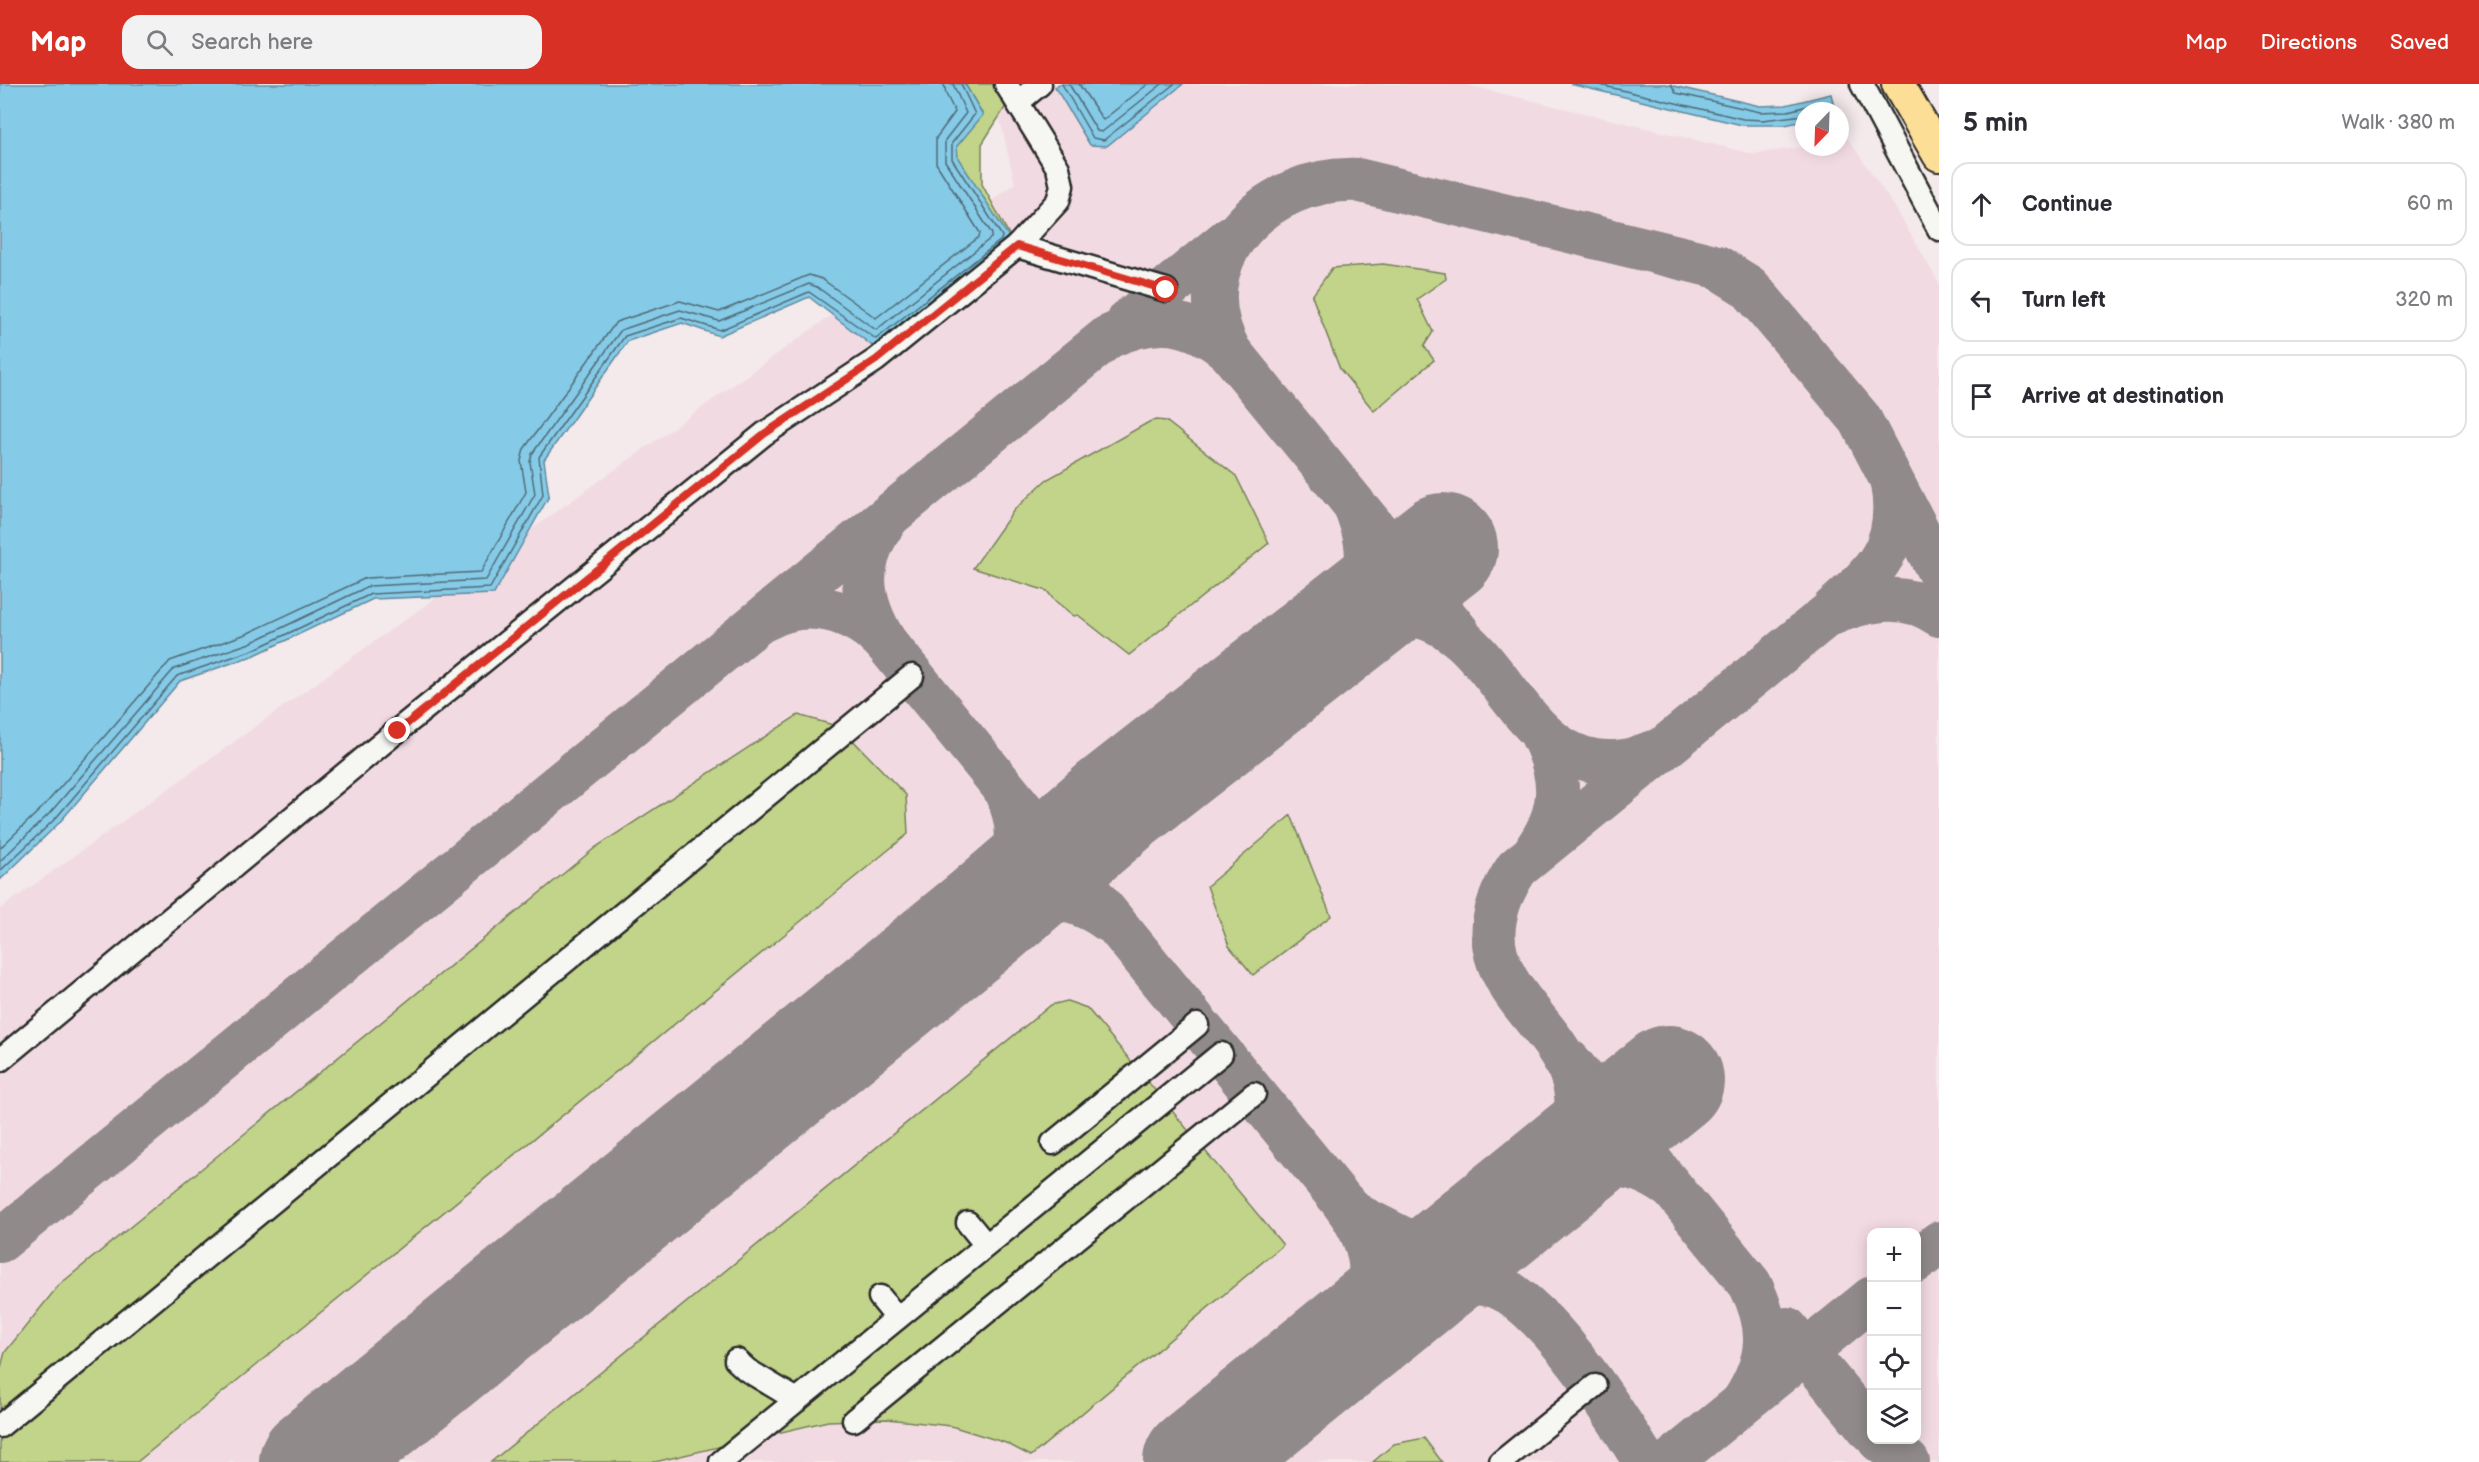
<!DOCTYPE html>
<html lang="en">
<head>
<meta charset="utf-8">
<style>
	:root { --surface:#fff; --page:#f2f2f3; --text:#2b2b33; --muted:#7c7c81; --line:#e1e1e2; --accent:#d93025 }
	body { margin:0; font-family:"Balsamiq Sans",sans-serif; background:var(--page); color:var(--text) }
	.controls { position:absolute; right:18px; bottom:18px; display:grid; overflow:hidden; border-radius:12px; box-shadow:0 3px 15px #0003 }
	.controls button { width:54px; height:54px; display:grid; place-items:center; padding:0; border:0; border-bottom:2px solid var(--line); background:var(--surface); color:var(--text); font:30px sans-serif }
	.compass { position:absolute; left:1795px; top:18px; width:54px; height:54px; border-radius:50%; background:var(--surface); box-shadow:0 3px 15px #0003; rotate:203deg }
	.stop { position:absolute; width:18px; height:18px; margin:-14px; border:4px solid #d93025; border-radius:50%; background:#fff }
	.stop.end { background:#d93025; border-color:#fff; box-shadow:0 2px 6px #0008 }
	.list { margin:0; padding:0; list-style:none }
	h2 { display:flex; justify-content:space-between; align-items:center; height:78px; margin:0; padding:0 24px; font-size:26px }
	h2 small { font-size:20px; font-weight:400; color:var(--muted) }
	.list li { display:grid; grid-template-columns:39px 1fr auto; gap:18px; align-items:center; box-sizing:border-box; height:84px; margin:0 12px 12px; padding:0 12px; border:2px solid var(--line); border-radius:18px }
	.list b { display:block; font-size:22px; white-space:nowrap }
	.list em { font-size:20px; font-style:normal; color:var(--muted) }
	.icon { flex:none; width:33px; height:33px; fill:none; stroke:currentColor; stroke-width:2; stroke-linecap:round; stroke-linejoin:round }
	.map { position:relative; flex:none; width:1939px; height:1378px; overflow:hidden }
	header { display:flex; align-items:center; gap:36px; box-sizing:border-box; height:84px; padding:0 30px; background:var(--accent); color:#fff }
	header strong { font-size:28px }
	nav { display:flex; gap:33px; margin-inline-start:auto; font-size:21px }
	.search { width:420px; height:54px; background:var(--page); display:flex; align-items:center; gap:15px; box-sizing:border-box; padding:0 21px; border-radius:18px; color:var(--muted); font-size:22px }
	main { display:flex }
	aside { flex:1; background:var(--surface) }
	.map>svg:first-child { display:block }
	.built { fill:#f2dae3; fill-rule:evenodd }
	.green { fill:#c1d489; stroke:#76805a; stroke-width:1.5 }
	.water { fill:#85cae7; stroke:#618a9c; stroke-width:1.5 }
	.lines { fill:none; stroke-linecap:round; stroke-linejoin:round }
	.shore { stroke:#4f6b76; stroke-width:1.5 }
	.taxiway { stroke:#908a8b; stroke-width:44 }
	.runway { stroke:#908a8b; stroke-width:110 }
	.minor-casing { stroke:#2b2b2b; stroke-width:27 }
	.highway-casing { stroke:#2b2b2b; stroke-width:36 }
	.minor { stroke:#f6f6f2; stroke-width:22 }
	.highway { stroke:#fcde96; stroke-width:32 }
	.route { stroke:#d93025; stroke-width:8 }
</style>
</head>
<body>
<header>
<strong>Map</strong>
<div class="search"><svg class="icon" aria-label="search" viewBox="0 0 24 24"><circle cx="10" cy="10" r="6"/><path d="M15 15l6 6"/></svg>Search here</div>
<nav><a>Map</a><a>Directions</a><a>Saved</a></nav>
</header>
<main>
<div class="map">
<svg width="1939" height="1378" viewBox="0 0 1939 1378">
	<rect width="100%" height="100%" fill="#f4e9eb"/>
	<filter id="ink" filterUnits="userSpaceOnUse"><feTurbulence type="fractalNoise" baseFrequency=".0167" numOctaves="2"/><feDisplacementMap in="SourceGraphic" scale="12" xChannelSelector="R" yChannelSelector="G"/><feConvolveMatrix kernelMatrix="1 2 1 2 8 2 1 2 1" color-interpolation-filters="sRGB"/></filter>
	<g filter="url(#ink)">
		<path class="built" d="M992,0h471l290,70 51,-7h36v-10l6,-1 50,73 43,74v1179h-1939v-553l1015,-725zM1872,1148h44v208h-44z"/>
		<g class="green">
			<polygon points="965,0 995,0 1008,19 982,60 982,100 1012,156 954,101 954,46 979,24"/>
			<polygon points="1383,180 1445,189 1446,195 1417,215 1433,248 1424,262 1434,276 1374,327 1340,285 1312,212 1332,184"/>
			<polygon points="1157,336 1166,337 1236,392 1269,459 1129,571 1078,531 1074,532 1054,516 1047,507 973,484 1014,426 1046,396 1149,338"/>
			<polygon points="798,631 840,643 906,711 908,750 137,1378 0,1378 0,1287 5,1268 59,1201 596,763"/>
			<polygon points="1291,731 1331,832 1253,891 1229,862 1207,802"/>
			<polygon points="1067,917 1087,924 1283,1161 1031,1372 1006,1359 951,1342 887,1335 828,1337 655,1378 491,1378 1051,921"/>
			<polygon points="1424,1354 1442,1378 1373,1378 1394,1360"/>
		</g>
		<g class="water">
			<polygon points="0,0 965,0 983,31 957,62 958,74 1011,156 875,264 809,213 719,252 682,239 628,257 544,376 549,412 494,510 373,515 255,571 180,597 59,739 0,796"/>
			<polygon points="1059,0 1183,0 1107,62 1090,61 1055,3"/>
			<polygon points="1570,0 1665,0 1760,22 1786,21 1831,10 1835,27 1804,27 1804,37 1785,41 1742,41"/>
		</g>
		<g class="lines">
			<g class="shore">
				<polyline points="1062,0 1093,54 1104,56 1174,0"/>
				<polyline points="1069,0 1097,47 1102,48 1162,0"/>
				<polyline points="1079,0 1103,36 1148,0"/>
				<polyline points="1596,0 1743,35 1763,36 1804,31"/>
				<polyline points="1671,0 1676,9 1760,28 1788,27 1824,18 1829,27"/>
				<polyline points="0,764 43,723 170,577 246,550 366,494 481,488 526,408 521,377 524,365 616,238 680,217 719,228 809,191 822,195 876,234 979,153 980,149 936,79 936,54 955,28 946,10 944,0"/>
				<polyline points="0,777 49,730 174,585 250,559 369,502 486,496 535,410 530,378 532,370 621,246 680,226 719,237 809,200 817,203 876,246 991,154 992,150 945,77 945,56 966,29 953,0"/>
				<polyline points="0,787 55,735 177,592 253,566 371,510 490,504 543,411 539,373 625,252 681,234 720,246 809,208 876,255 1001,156 1002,152 952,75 952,59 975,30 961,0"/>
			</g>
			<g class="taxiway">
				<polyline points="1129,236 1231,153"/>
				<polyline points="1361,428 1458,548"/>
				<path d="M886,436c-31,43 -27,79 -1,122l457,559 16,15 152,77c51,36 102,116 135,169"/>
				<path d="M1833,525c43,-36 70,-65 59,-125"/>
				<path d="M765,535c43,-23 88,-9 120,23"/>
				<path d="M1340,544c27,-50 37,-69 14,-124l-124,-152c-51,-91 36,-176 127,-172l341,82 19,5 32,20 111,132 79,153"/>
				<path d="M1340,544c22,-7 43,-16 67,-14 96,10 110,163 217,147 10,-1 20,-6 30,-9"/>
				<path d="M1537,764c27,-39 25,-72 5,-113"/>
				<path d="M986,832c26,-39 43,-78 20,-123"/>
				<path d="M986,832c48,-17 77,-28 122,4"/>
				<path d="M1569,977l181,223c22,44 20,76 -7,118"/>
				<path d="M1539,1100c12,-15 25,-31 32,-49 39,-111 -140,-139 -54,-267l309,-252c37,-16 77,-26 113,-1"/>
				<path d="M1539,1100c49,-21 83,-31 130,2"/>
				<path d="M0,1157l1108,-904c48,-22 82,-19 122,15"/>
				<polyline points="1916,1177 1939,1159"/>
				<polyline points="1787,1245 1872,1348"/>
				<path d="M1342,1257c36,-48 39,-88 2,-137"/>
				<path d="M1335,1266c52,-32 88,-83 154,-65"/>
				<polyline points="1879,1356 1908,1378"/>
				<polyline points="1670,1378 1872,1214"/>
			</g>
			<g class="runway">
				<polyline points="314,1378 986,832 1114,722 1443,464"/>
				<polyline points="1198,1378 1669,996"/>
			</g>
			<defs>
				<g id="minor">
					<polyline points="1862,0 1939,145"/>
					<polyline points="1018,18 1040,0"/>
					<polyline points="1017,162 1166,206"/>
					<polyline points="0,976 397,647 764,350 876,276 1017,162 1058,117 1062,102 1058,84 1006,0"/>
					<polyline points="1053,1059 1197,941"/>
					<polyline points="968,1139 986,1161"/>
					<polyline points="880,1213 897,1234"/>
					<polyline points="736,1276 747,1286 797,1316"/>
					<polyline points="854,1336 1254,1010"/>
					<polyline points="0,1342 912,592"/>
					<polyline points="721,1378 1221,970"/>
					<polyline points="1501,1378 1595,1302"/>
				</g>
				<polyline id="highway" points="1898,0 1939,71"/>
			</defs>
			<use href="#minor" class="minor-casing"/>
			<use href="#highway" class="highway-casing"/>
			<use href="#minor" class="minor"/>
			<use href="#highway" class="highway"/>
		</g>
	</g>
	<g class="lines" filter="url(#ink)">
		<polyline class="route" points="398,647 764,350 876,276 1017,162 1166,206"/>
	</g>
</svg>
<div class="controls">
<button>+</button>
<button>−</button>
<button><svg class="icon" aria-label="locate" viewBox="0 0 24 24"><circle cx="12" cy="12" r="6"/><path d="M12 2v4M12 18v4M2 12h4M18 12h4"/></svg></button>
<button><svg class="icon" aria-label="layers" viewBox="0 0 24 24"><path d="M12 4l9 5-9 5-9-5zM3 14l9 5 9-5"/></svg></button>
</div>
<svg class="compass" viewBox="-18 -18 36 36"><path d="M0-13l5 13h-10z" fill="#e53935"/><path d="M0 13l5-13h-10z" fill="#7c7c81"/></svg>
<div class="stop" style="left:1166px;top:206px"></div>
<div class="stop end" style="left:398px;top:647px"></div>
</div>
<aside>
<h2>5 min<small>Walk · 380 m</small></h2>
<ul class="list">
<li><svg class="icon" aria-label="ahead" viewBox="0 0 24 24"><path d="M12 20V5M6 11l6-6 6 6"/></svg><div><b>Continue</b></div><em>60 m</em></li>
<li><svg class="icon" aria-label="left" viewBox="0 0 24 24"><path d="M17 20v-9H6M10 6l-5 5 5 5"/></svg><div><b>Turn left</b></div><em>320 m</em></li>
<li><svg class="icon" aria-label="arrive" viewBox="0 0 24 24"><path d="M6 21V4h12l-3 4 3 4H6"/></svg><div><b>Arrive at destination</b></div></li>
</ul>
</aside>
</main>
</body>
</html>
